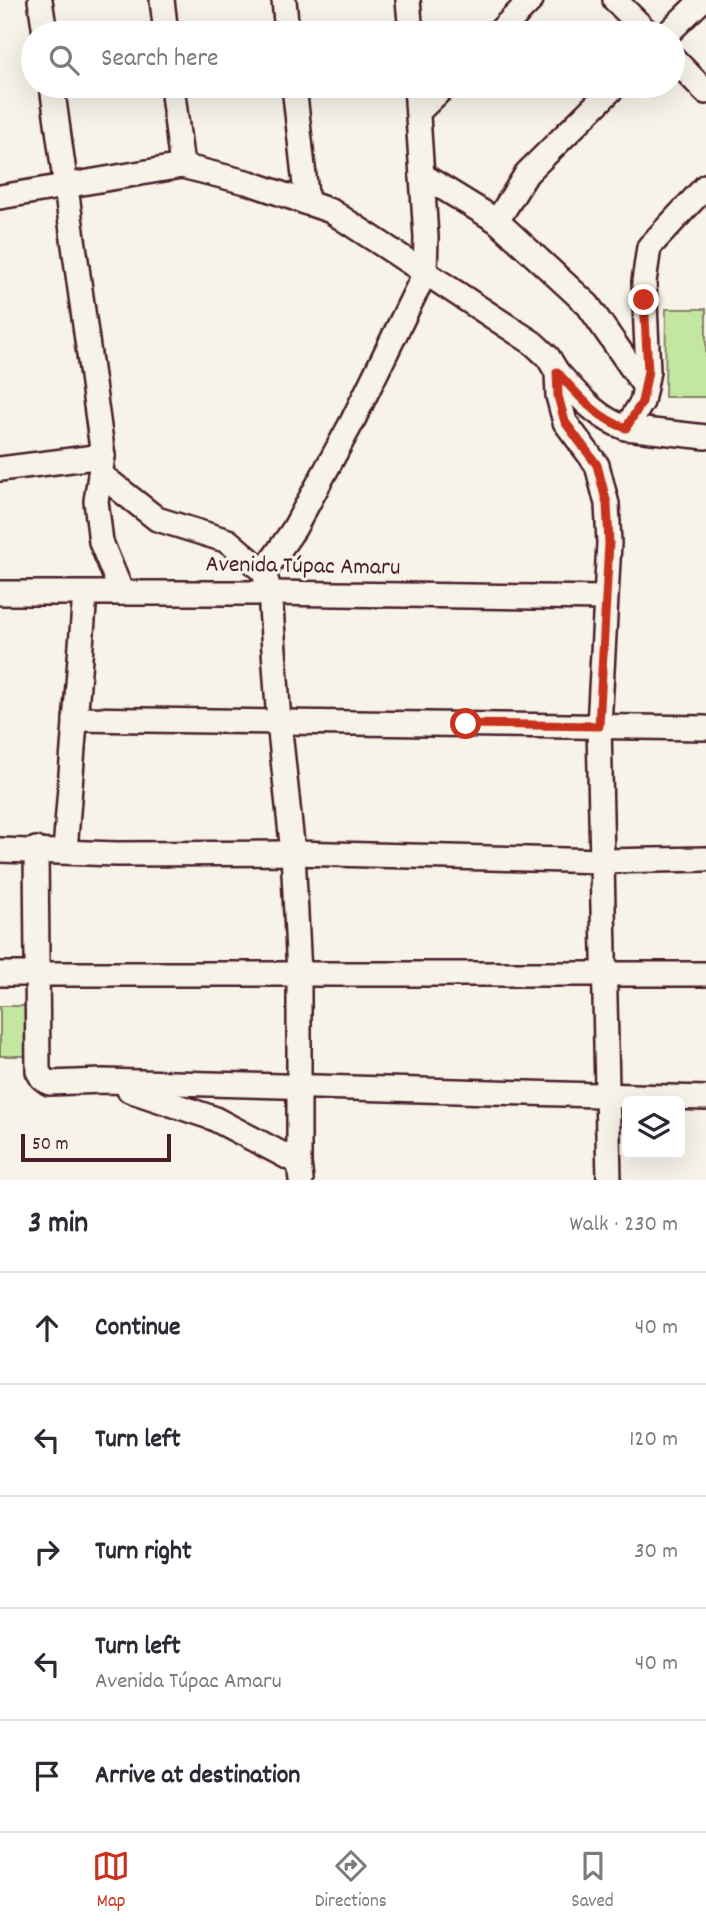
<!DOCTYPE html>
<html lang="en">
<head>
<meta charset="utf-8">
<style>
	:root { --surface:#fff; --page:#f2f2f3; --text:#2b2b33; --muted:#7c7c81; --line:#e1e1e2; --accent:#c8321e }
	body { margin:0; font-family:Dekko,sans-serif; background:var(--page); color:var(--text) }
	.controls { position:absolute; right:21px; bottom:21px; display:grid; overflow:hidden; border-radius:10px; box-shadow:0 7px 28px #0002 }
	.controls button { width:63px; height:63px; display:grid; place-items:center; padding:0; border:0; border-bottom:2px solid var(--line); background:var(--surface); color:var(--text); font:35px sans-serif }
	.scale { position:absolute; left:21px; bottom:18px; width:150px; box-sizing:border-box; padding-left:7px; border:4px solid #4a1f2b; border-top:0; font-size:19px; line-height:24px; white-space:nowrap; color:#4a1f2b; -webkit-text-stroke:5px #f7f3e8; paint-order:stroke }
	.stop { position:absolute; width:21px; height:21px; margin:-16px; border:5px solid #c8321e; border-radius:50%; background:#fff }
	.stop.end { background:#c8321e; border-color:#fff; box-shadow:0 2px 7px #0008 }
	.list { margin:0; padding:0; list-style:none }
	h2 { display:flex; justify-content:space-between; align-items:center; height:91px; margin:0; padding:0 28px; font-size:30px }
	h2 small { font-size:23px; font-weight:400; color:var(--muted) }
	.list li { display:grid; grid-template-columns:46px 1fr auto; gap:21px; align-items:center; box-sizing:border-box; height:112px; padding:0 28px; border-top:2px solid var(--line) }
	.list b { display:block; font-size:26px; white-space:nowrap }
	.list p { margin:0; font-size:23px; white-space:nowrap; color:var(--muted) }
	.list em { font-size:23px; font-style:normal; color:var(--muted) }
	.icon { flex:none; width:38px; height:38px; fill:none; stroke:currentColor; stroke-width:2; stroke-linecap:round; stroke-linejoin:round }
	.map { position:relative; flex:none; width:706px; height:1180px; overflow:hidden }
	.search { position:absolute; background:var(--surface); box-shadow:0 7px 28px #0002; left:21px; right:21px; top:21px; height:77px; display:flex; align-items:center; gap:18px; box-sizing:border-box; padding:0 24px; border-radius:38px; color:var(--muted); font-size:26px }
	.sheet { height:651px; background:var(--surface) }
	nav { display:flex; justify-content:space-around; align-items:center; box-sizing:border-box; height:98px; border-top:2px solid var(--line); background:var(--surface); font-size:19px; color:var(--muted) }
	nav a { display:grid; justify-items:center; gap:4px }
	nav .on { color:var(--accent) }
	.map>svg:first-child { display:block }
	.green { fill:#c3e7a1; stroke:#868366; stroke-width:2 }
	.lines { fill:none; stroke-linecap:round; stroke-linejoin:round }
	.minor-casing { stroke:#4a1f2b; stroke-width:28 }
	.minor { stroke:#f7f3e8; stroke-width:23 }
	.route { stroke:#c8321e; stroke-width:9 }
	.labels { text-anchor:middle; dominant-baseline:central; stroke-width:6; stroke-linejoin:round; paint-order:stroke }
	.street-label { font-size:24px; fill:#4a1f2b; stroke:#f7f3e8 }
</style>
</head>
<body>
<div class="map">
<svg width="706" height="1180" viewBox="0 0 706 1180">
	<rect width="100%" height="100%" fill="#f7f3e8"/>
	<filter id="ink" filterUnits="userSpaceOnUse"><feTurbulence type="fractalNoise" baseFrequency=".0143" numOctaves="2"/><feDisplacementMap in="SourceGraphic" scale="14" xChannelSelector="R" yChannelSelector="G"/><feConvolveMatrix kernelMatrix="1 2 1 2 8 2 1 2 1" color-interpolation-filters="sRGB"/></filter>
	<g filter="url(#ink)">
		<g class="green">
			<polygon points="666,309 706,309 706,397 665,397"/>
			<rect x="0" y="1006" width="25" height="50"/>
		</g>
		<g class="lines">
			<defs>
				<g id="minor">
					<polyline points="40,0 45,33"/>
					<polyline points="162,0 166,33"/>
					<polyline points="284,0 287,33"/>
					<polyline points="408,0 411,33"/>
					<polyline points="615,0 648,33"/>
					<polyline points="498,33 531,0"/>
					<polyline points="668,33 702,0"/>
					<polyline points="673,58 706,92"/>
					<polyline points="52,86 103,456 96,501 101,542 122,593"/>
					<polyline points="172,86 182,166"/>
					<polyline points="294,86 307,203"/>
					<polyline points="418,112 445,86"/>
					<polyline points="422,175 497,221 588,305 645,387"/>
					<polyline points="0,197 182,166 250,183 331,211 533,343 548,357 557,372 558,396 565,422 597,465 607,504 609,543 599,726 609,1180"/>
					<polyline points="497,221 527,173 615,86"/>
					<path d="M557,372c20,22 39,46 69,56l80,9"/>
					<polyline points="626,428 642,402 648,371 644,282 649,247 706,186"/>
					<polyline points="0,469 103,456"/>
					<polyline points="100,474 157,519 228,541 264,572 270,593 279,722 293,853 299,974 299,1163 301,1180"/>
					<polyline points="264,572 294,529 352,422 425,273 426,237 416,86"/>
					<polyline points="0,593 270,593 605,598"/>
					<polyline points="75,719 706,728"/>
					<polyline points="36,849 38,1071 42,1078 49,1083 103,1081 706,1098"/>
					<polyline points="0,850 117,854 293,853 603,861 706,859"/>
					<polyline points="65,851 85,594"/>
					<polyline points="0,974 706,974"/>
					<polyline points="129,1090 213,1118 299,1163"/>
				</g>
			</defs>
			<use href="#minor" class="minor-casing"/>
			<use href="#minor" class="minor"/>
		</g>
	</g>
	<g class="lines" filter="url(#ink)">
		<path class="route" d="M466,724l133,2 10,-183 -2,-39 -10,-39 -32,-43 -7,-26 -1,-24c20,22 39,46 69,56l16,-26 6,-31 -4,-71"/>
	</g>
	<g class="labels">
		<g class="street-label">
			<text transform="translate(303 567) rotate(1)">Avenida Túpac Amaru</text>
		</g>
	</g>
</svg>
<div class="controls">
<button><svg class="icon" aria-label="layers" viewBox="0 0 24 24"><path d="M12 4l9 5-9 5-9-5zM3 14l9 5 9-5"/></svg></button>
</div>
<div class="scale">50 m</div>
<div class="stop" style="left:466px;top:724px"></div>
<div class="stop end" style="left:644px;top:300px"></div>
<div class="search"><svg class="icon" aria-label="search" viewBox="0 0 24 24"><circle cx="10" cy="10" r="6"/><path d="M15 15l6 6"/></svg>Search here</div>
</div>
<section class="sheet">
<h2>3 min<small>Walk · 230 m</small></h2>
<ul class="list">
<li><svg class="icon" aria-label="ahead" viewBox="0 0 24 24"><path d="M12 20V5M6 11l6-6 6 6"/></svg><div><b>Continue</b></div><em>40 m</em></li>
<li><svg class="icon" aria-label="left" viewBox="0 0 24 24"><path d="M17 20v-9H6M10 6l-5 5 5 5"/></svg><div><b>Turn left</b></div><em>120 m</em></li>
<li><svg class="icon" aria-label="right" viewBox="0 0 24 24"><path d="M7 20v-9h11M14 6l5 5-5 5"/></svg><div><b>Turn right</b></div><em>30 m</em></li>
<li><svg class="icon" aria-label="left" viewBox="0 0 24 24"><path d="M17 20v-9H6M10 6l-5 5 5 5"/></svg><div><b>Turn left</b><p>Avenida Túpac Amaru</p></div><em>40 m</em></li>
<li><svg class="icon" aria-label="arrive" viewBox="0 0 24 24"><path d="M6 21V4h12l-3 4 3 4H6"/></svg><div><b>Arrive at destination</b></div></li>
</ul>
</section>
<nav>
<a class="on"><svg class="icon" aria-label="map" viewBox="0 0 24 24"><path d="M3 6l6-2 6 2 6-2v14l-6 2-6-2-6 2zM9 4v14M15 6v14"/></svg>Map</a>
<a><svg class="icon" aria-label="directions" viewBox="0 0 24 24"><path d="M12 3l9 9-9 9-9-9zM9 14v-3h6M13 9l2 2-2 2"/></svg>Directions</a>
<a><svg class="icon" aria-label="saved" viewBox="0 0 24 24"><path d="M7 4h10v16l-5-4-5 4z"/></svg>Saved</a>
</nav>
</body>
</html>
